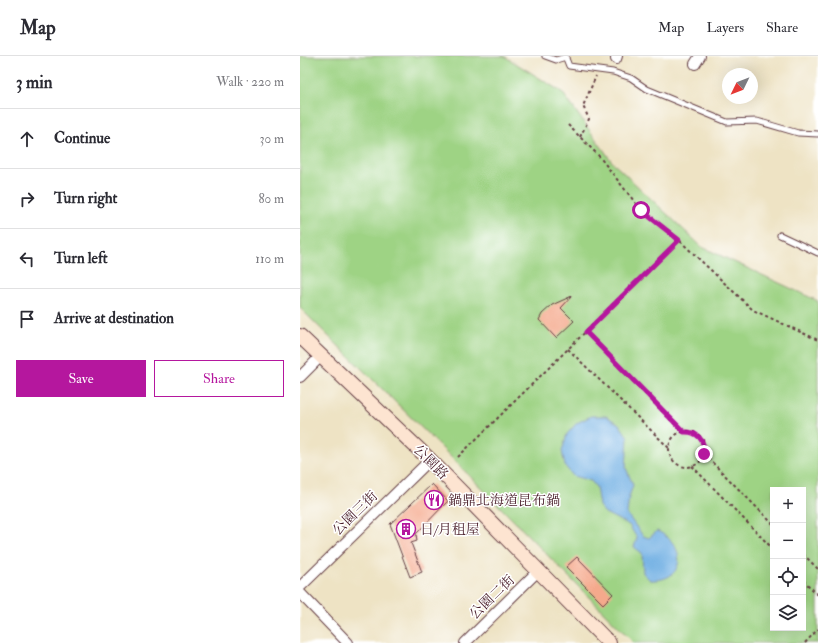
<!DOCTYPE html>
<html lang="en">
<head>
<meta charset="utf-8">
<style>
	:root { --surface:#fff; --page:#f7f7f7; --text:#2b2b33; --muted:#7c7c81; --line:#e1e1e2; --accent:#b5179e }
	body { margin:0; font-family:"IM FELL Double Pica","Noto Serif TC",serif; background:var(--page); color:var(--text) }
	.controls { position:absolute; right:12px; bottom:12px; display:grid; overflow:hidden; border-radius:0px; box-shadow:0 4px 16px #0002 }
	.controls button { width:36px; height:36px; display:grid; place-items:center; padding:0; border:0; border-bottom:1px solid var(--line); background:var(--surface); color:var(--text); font:20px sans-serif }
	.compass { position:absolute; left:422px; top:12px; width:36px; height:36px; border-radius:50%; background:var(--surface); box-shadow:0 4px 16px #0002; rotate:227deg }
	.stop { position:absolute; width:12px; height:12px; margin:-9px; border:3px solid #b5179e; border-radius:50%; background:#fff }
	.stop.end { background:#b5179e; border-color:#fff; box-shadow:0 1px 4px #0008 }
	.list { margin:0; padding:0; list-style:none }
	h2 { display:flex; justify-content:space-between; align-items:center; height:52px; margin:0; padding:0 16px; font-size:17px }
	h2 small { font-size:13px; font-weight:400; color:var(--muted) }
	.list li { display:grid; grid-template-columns:26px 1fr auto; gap:12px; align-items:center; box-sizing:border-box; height:60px; padding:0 16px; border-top:1px solid var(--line) }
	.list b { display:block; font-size:15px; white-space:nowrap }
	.list em { font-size:13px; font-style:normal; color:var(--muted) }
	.actions { display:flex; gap:8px; padding:12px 16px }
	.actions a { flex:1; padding:9px 0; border:1px solid var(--accent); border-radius:0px; text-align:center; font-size:14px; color:var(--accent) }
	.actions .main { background:var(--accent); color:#fff }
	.icon { flex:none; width:22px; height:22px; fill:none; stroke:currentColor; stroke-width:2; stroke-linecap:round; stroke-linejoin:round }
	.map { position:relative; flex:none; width:518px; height:587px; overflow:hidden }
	header { display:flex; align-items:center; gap:24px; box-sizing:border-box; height:56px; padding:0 20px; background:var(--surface); border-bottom:1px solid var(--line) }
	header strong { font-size:19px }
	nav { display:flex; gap:22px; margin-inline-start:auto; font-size:14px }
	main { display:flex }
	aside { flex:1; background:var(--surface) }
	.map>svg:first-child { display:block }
	.green { fill:#9ed384; stroke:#747958; fill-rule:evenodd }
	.water { fill:#70afe3; stroke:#5d6787 }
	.building { fill:#f5a98c }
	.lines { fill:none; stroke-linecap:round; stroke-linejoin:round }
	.lane-casing { stroke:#633c42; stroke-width:7 }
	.street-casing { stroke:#633c42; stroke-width:12 }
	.secondary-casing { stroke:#633c42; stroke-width:16 }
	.path { stroke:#633c42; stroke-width:2; stroke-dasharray:3 3; stroke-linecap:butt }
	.lane { stroke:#fff; stroke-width:5 }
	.street { stroke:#fff; stroke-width:10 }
	.secondary { stroke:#fde4d1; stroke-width:14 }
	.route { stroke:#b5179e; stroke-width:5 }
	.labels { text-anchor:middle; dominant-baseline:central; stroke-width:3; stroke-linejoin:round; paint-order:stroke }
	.street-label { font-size:14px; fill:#4a1f2b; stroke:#fff }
	.poi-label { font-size:14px; fill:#4a1f2b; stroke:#fff; text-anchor:start }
</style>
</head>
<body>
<header>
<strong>Map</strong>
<nav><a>Map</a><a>Layers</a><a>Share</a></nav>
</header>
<main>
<aside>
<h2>3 min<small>Walk · 220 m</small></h2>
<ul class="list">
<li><svg class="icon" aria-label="ahead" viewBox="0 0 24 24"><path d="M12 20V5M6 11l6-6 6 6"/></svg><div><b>Continue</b></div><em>30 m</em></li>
<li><svg class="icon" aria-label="right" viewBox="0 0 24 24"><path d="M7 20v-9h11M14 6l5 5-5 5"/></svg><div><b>Turn right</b></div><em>80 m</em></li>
<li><svg class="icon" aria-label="left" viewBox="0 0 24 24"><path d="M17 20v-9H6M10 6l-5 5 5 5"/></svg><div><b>Turn left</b></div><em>110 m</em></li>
<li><svg class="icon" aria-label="arrive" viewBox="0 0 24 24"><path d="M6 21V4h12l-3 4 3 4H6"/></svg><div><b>Arrive at destination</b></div></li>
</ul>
<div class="actions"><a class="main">Save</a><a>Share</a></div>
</aside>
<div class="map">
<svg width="518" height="587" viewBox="0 0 518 587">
	<rect width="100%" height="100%" fill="#fff"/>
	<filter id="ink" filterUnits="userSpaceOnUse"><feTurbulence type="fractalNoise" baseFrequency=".025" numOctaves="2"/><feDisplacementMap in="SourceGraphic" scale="8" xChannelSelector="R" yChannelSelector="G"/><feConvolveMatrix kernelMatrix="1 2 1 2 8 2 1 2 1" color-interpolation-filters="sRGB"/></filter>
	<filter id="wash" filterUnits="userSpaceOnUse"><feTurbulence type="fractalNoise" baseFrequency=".012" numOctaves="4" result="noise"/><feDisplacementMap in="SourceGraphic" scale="16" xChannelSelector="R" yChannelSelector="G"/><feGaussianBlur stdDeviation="0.9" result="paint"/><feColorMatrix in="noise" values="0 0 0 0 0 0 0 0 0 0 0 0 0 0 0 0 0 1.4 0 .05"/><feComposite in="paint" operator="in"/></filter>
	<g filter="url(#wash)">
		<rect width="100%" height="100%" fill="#eee3c4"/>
		<path class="green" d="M0,0h204l58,36 51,71 89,84 116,54v342h-184l-191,-194 -143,-141zM473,434h30v138h-30z"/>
		<path class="water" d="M291,360h15l13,8 9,13 -2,31 7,17 -4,12 -2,17 16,22 6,2 8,-7c30,13 30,51 -7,49l-7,-7 -1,-20 -8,-6 3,-9 -8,-13 -24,-12 -6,-7 -3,-19 -5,-6 -18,-5 -8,-10 -3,-15 5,-17 10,-11z"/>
		<g id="blocks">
			<g class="building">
				<polygon points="272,240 261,252 274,265 256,282 239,264 242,258 252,249"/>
				<polygon points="132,428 148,445 116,478 117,485 111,487 122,516 110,521 90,468"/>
				<polygon points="277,501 313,538 303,548 266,511"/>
			</g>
		</g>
	</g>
	<g filter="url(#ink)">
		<use href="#blocks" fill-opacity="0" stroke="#633c42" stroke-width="1"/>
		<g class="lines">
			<defs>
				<g id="lane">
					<polyline points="245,0 256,4 266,1"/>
					<polyline points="265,0 269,10 313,16 331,22 347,33 427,66 457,65 498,77 518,78"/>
					<polyline points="480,179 518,197"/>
				</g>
				<g id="street">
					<polyline points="316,3 317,0"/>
					<polyline points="395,8 400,0"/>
					<polyline points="0,321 21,300"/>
					<polyline points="0,531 130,404"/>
					<polyline points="0,537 48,587"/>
					<polyline points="165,587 238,515"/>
				</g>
				<polyline id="secondary" points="0,280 130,404 309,587"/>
			</defs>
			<use href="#lane" class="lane-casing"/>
			<use href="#street" class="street-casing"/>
			<use href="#secondary" class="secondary-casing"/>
			<g class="path">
				<polyline points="268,69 298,99 341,154 379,184 453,254 518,284"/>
				<polyline points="280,81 289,63 283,50 296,20"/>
				<polyline points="286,276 383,376"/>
				<polyline points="268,293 369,392"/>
				<circle cx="387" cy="393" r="18"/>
				<polyline points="404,398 473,468"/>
				<polyline points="158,401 379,184"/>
				<polyline points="392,410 473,493"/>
				<polyline points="503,498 518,513"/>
				<polyline points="503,524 518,539"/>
				<polyline points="505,587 518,573"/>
			</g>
			<use href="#lane" class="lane"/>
			<use href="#street" class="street"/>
			<use href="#secondary" class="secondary"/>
		</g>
	</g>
	<g class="lines" filter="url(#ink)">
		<path class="route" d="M341,154l38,30 -93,92 98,100c14,-1 21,9 20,22"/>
	</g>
	<defs>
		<symbol id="restaurant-ring" viewBox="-11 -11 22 22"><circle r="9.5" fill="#fff" stroke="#b5179e" stroke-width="1.5"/><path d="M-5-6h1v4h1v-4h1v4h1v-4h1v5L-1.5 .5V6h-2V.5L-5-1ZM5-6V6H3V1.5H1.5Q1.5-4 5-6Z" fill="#b5179e"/></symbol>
		<symbol id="building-ring" viewBox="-11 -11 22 22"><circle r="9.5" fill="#fff" stroke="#b5179e" stroke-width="1.5"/><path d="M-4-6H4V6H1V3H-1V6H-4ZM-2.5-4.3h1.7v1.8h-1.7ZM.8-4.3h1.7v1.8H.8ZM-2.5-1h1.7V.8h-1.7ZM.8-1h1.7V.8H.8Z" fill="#b5179e"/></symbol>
	</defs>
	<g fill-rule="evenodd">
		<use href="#restaurant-ring" x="123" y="433" width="22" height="22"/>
		<use href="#building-ring" x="95" y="462" width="22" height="22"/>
	</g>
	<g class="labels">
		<g class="street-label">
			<text transform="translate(131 406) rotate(45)">公園路</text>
			<text transform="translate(55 457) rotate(-44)">公園三街</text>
			<text transform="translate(192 541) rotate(-44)">公園二街</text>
		</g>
		<g class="poi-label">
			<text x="148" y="444">鍋鼎北海道昆布鍋</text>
			<text x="120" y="473">日/月租屋</text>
		</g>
	</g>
</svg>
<div class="controls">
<button>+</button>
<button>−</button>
<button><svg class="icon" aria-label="locate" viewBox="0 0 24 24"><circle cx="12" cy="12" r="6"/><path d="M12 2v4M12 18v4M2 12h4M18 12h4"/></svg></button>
<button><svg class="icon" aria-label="layers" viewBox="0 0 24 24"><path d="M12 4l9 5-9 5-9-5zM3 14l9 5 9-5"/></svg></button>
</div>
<svg class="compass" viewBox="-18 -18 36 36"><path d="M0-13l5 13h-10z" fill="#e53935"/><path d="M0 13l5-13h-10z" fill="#7c7c81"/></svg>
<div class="stop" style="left:341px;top:154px"></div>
<div class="stop end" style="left:404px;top:398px"></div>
</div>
</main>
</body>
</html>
